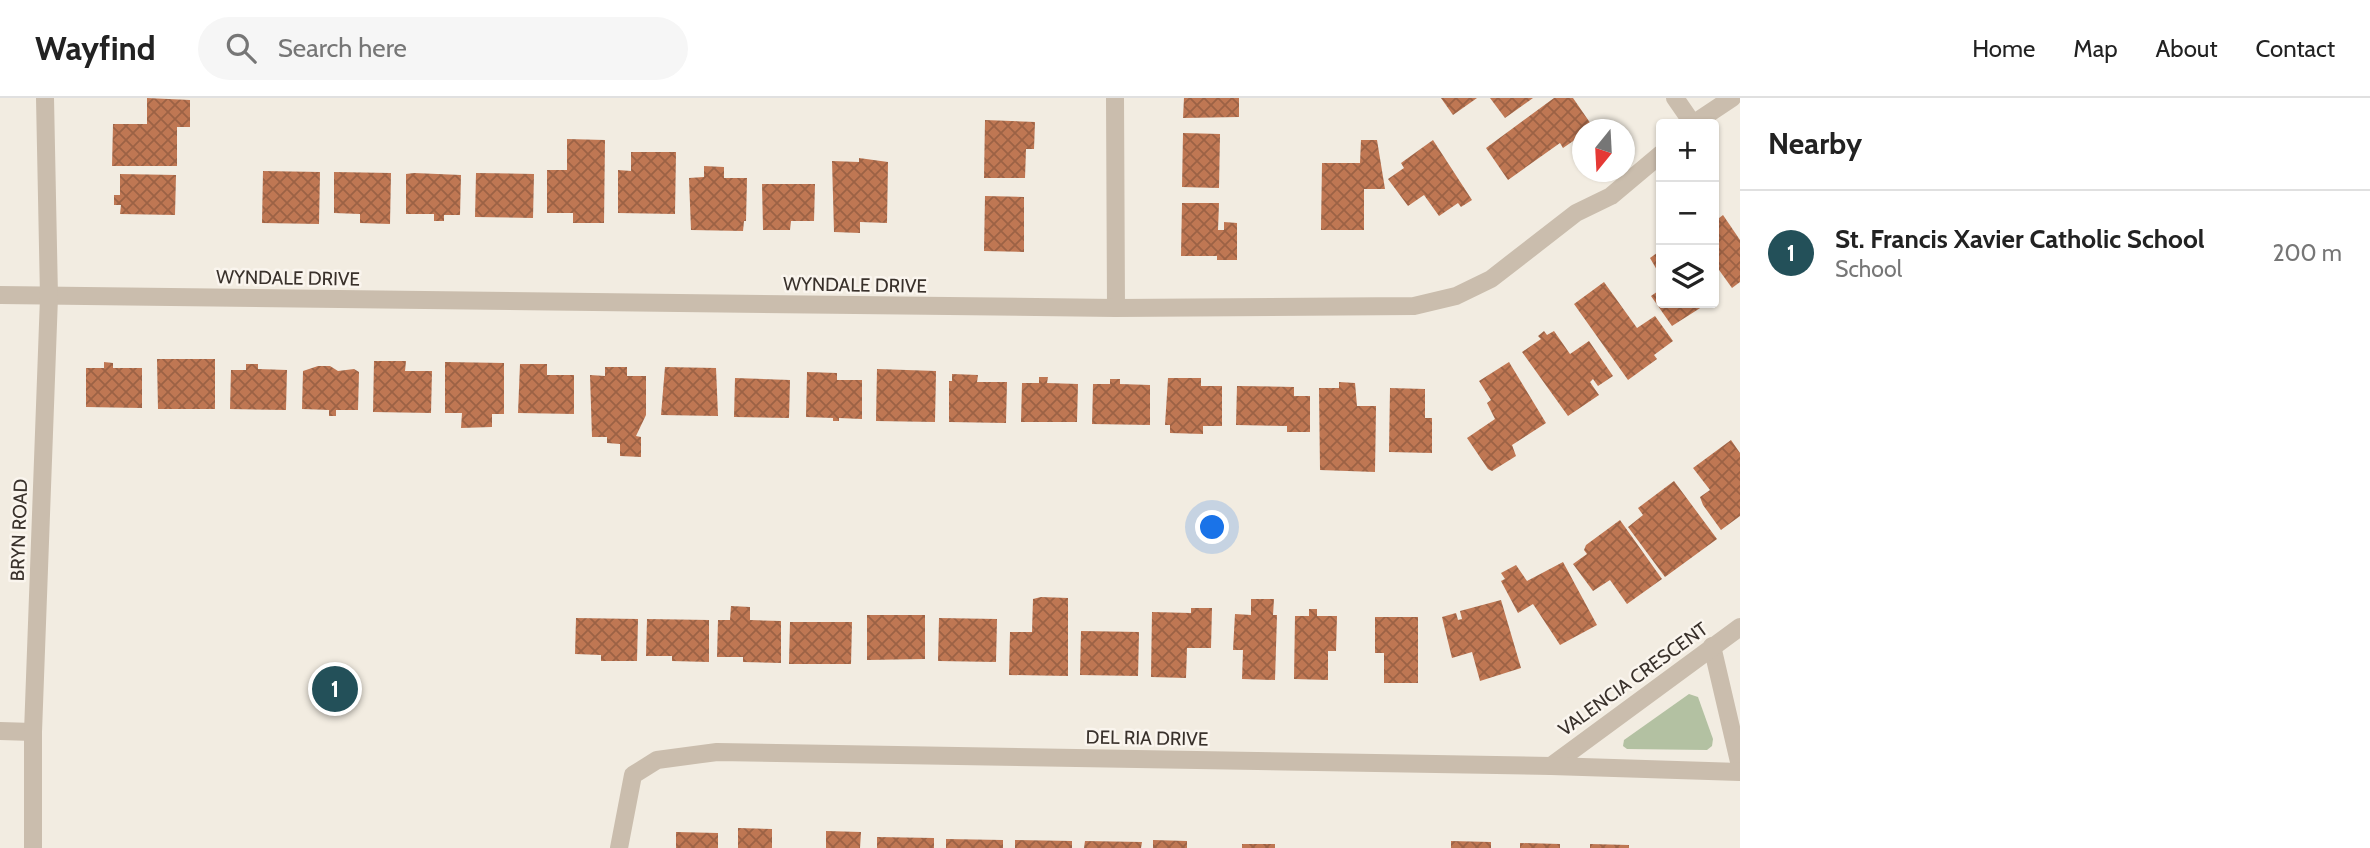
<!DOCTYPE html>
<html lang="en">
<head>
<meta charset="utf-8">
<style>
	:root { --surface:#fff; --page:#f6f6f6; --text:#222; --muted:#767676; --line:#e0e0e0; --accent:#235059 }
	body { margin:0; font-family:Cabin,sans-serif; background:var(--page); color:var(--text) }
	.controls { position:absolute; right:21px; top:21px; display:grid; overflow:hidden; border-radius:7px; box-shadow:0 2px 5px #0004 }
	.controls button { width:63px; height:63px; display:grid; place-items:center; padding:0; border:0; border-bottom:2px solid var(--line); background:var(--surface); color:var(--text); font:35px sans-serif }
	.compass { position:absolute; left:1572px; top:21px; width:63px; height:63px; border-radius:50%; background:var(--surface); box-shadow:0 2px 5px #0004; rotate:198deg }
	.you { position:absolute; left:1213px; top:430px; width:24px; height:24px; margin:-18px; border:5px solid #fff; border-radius:50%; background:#1a73e8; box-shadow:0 0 0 10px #1a73e833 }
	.badge { display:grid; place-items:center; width:46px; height:46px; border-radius:50%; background:var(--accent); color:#fff; font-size:23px; font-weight:700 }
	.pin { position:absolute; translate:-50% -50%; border:4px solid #fff; box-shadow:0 2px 7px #0006 }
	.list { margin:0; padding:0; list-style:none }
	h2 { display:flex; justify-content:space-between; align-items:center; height:91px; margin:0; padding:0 28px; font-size:30px }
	h2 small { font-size:23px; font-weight:400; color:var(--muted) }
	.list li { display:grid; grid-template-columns:46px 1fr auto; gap:21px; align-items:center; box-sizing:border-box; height:126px; padding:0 28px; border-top:2px solid var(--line) }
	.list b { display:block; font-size:26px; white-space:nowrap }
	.list p { margin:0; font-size:23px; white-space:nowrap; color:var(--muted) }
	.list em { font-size:23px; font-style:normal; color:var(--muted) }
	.icon { flex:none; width:38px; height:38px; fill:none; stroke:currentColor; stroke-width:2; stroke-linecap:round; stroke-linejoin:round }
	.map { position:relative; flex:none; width:1740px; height:750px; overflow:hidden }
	header { display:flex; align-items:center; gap:42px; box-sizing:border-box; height:98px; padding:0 35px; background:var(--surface); border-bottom:2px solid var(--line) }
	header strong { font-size:33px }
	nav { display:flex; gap:38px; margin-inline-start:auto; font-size:24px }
	.search { width:490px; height:63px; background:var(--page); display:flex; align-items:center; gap:18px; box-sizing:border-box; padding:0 24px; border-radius:38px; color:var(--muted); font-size:26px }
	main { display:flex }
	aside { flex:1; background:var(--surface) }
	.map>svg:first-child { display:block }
	.grass { fill:#b3c1a2 }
	.building { fill:url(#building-cross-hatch) }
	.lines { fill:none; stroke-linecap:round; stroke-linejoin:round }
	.street { stroke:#cabdad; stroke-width:18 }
	.labels { text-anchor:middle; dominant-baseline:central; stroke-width:5; stroke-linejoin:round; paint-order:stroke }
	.street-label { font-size:19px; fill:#39312b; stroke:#faf5ee }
</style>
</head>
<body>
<header>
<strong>Wayfind</strong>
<div class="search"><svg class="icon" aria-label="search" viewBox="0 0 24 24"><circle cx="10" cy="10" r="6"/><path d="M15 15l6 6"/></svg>Search here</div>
<nav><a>Home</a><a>Map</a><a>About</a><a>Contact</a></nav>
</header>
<main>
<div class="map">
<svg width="1740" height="750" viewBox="0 0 1740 750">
	<defs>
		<pattern id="building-cross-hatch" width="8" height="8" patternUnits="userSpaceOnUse" patternTransform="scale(1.75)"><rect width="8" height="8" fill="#bf7753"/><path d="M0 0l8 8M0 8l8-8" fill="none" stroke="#9c6245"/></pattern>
	</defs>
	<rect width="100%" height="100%" fill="#f2ece1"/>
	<polygon class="grass" points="1689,596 1698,599 1713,641 1712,648 1707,652 1627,651 1623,648 1624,642"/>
	<g class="building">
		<polygon points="147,0 190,2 190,29 177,29 177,68 112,68 113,26 147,26"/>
		<polygon points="1184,0 1239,0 1239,19 1183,20"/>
		<polygon points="1441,0 1477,0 1453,17"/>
		<polygon points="1490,0 1533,0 1505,20"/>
		<polygon points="1554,0 1573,0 1593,29 1582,32 1582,37 1563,50 1560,45 1508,82 1486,50"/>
		<polygon points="985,22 1035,24 1034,51 1026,51 1025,80 984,80"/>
		<polygon points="1183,35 1220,36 1219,90 1182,89"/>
		<polygon points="567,41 605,42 604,125 573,125 573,115 547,115 547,72 567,72"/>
		<polygon points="1361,42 1377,42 1385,91 1364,91 1364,132 1321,132 1322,65 1360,65"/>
		<polygon points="1433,42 1472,102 1461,109 1458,105 1439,118 1424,97 1408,108 1388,81 1404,70 1401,65"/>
		<polygon points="631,54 676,54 675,116 618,115 618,72 631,73"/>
		<polygon points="859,60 888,64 887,125 860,124 860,135 834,134 832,63 859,64"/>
		<polygon points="704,68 724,69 724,80 747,80 746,123 744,123 743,133 691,132 689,80 704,79"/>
		<polygon points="263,73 320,74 319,126 262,125"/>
		<polygon points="334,74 391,75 390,126 360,125 360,116 334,115"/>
		<polygon points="414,75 461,77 460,117 444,117 444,123 434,123 434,116 406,116 406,76"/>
		<polygon points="476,75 534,76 533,120 475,119"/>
		<polygon points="120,76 176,77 175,117 120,116 121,107 114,107 114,97 120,97"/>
		<polygon points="762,86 815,86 814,123 791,123 790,132 763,132"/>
		<polygon points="985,98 1024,99 1024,154 984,153"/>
		<polygon points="1182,105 1219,105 1218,132 1224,132 1224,124 1237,125 1237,162 1217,162 1217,158 1181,158"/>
		<polygon points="1723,117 1740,142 1740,184 1732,190 1714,165 1714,124"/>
		<polygon points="1661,152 1661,179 1650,160"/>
		<polygon points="1604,184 1637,230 1655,218 1673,243 1654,257 1657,261 1628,282 1574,206"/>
		<polygon points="1661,191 1661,205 1708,205 1672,228 1651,198"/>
		<polygon points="1544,233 1547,237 1554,233 1570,256 1589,243 1613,278 1598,288 1593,281 1590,284 1599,297 1568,318 1522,254 1541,241 1538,238"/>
		<polygon points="157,261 215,261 215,311 158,311"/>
		<polygon points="374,263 406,263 405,273 432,273 431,315 373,314"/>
		<polygon points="104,264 113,265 113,270 142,270 142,310 86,309 86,270 104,270"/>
		<polygon points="445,264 504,265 504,316 492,316 492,329 461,330 462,315 445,315"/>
		<polygon points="1509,264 1546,325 1512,347 1516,358 1492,373 1488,371 1467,340 1495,321 1487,305 1491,302 1479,283"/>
		<polygon points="246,266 258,266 258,271 287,272 286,312 230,311 231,272 246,272"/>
		<polygon points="520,266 547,266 547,277 574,277 574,316 518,315"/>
		<polygon points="318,268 330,268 338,273 354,271 359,274 358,312 336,312 336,318 329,318 329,312 302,311 303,273"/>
		<polygon points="605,269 627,269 627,278 646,278 646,317 636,338 641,339 641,359 620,358 620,346 607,345 607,339 592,339 590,277 605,278"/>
		<polygon points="665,269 716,270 718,318 661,317"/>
		<polygon points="877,271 936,273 935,324 876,323"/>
		<polygon points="807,274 837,275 837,282 862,282 862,321 839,320 839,323 833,323 833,320 806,319"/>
		<polygon points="952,276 978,277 977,284 1007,284 1006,325 949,324 949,283 952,283"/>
		<polygon points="1039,279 1048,279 1047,285 1078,286 1077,324 1021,324 1022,285 1039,285"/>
		<polygon points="735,280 790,282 789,320 734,319"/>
		<polygon points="1168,280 1201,280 1201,288 1222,288 1222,328 1203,328 1203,336 1170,335 1170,327 1165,327"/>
		<polygon points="1110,281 1120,281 1120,286 1150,287 1150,327 1092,326 1093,286 1110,286"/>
		<polygon points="1339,284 1355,285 1357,308 1376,308 1375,374 1320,372 1319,290 1339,290"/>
		<polygon points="1237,288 1294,289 1294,298 1310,298 1310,334 1287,334 1287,328 1236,327"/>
		<polygon points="1390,290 1425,291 1425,320 1432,320 1432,355 1389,354"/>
		<polygon points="1731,342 1740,355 1740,418 1721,432 1703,407 1700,399 1710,392 1693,370"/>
		<polygon points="1674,383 1717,441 1665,479 1628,429 1643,417 1638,410"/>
		<polygon points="1620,422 1662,481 1627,506 1610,482 1593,493 1573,466 1587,456 1584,452 1586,447"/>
		<polygon points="1563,464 1597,527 1560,547 1533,506 1518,515 1501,483 1505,481 1501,475 1516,467 1527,483"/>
		<polygon points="1041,499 1068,500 1068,578 1009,577 1010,534 1032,534 1033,501"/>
		<polygon points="1251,501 1274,501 1273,517 1277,517 1275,582 1242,581 1243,552 1233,552 1235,516 1251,517"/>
		<polygon points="1501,502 1521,570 1480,583 1472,554 1452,560 1442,519 1456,515 1458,522 1462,521 1460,513"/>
		<polygon points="731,508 750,509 750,522 781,523 781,565 743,564 743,559 717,559 718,522 730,522"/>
		<polygon points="1191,510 1212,510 1211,550 1187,550 1186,580 1151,579 1152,514 1191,515"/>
		<polygon points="1309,511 1317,511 1317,518 1337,518 1336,553 1328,553 1328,582 1294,581 1295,518 1309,518"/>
		<polygon points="867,517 925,517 925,561 867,562"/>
		<polygon points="1375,519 1418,519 1418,585 1384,585 1384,555 1375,555"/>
		<polygon points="576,520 638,521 637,563 601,563 601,557 575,556"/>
		<polygon points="939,520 997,521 996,564 938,563"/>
		<polygon points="647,521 709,522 709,564 672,563 672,558 646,558"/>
		<polygon points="790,524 852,524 851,566 789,566"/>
		<polygon points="1081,533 1139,534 1138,578 1080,577"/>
		<polygon points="738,730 772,731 772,750 738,750"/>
		<polygon points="826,733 861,734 860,750 826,750"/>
		<polygon points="676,734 718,735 718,750 676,750"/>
		<polygon points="877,739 934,740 934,750 877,750"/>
		<polygon points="946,741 1003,742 1003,750 946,750"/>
		<polygon points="1015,742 1072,743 1072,750 1015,750"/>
		<polygon points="1153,742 1187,743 1187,750 1153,750"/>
		<polygon points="1085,743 1142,744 1141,750 1084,750"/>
		<polygon points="1451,743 1491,744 1491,750 1451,750"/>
		<polygon points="1520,745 1560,746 1560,750 1520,750"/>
		<rect x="1242" y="746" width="33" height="4"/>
		<polygon points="1590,746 1629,747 1629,750 1590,750"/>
	</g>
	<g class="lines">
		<g class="street">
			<polyline points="1115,0 1116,210"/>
			<polyline points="1675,0 1693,26"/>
			<polyline points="1693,26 1732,0"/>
			<polyline points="0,197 1116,210 1414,208 1456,198 1491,181 1576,115 1611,98 1661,56"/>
			<polyline points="1712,548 1740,668"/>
			<polyline points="0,633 33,634"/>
			<polyline points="1551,668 1740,529"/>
			<polyline points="33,750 33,634 49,199 45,0"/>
			<polyline points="619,750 633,677 657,662 717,654 1551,668 1740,674"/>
		</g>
	</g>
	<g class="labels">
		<g class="street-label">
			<text transform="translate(288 180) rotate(1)">WYNDALE DRIVE</text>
			<text transform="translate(855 187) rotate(1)">WYNDALE DRIVE</text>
			<text transform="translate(19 432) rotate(-88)">BRYN ROAD</text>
			<text transform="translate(1633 581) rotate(-36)">VALENCIA CRESCENT</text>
			<text transform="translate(1147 640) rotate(1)">DEL RIA DRIVE</text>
		</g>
	</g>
</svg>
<div class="controls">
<button>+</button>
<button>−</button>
<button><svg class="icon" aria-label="layers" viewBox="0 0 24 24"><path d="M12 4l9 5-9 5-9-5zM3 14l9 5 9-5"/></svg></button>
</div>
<svg class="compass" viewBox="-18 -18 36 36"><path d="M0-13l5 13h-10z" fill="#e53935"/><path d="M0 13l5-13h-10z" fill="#767676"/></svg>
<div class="you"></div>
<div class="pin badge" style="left:335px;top:591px">1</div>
</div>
<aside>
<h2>Nearby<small></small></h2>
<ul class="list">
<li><span class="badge">1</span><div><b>St. Francis Xavier Catholic School</b><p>School</p></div><em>200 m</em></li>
</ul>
</aside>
</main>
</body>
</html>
